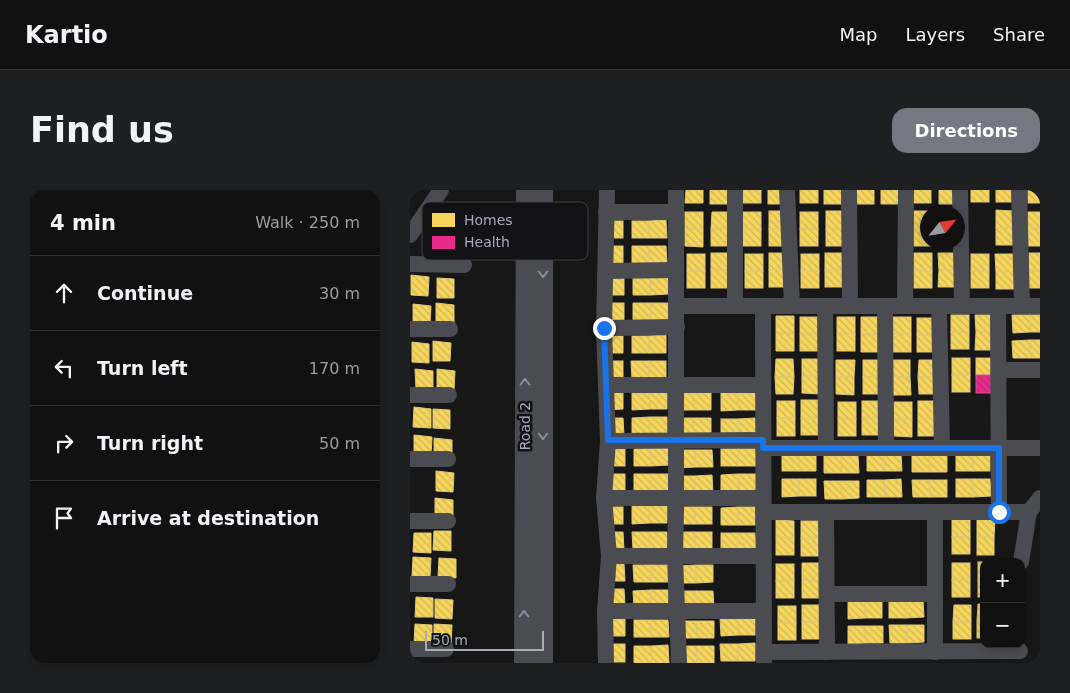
<!DOCTYPE html>
<html lang="en">
<head>
<meta charset="utf-8">
<style>
	:root { --surface:#111112; --page:#1e1f20; --text:#f1f3f6; --muted:#9c9d9f; --line:#303132; --accent:#757781 }
	body { margin:0; font-family:"DejaVu Sans",sans-serif; background:var(--page); color:var(--text) }
	.controls { position:absolute; right:15px; bottom:15px; display:grid; overflow:hidden; border-radius:10px; box-shadow:0 2px 8px #0003 }
	.controls button { width:45px; height:45px; display:grid; place-items:center; padding:0; border:0; border-bottom:1px solid var(--line); background:var(--surface); color:var(--text); font:25px sans-serif }
	.compass { position:absolute; left:510px; top:15px; width:45px; height:45px; border-radius:50%; background:var(--surface); box-shadow:0 2px 8px #0003; rotate:60deg }
	.scale { position:absolute; left:15px; bottom:12px; width:119px; box-sizing:border-box; padding-left:5px; border:2px solid #a7aaba; border-top:0; font-size:14px; line-height:18px; white-space:nowrap; color:#a7aaba; -webkit-text-stroke:4px #121114; paint-order:stroke }
	.stop { position:absolute; width:15px; height:15px; margin:-11px; border:4px solid #1a73e8; border-radius:50%; background:#fff }
	.stop.end { background:#1a73e8; border-color:#fff; box-shadow:0 1px 5px #0008 }
	.list { margin:0; padding:0; list-style:none }
	h2 { display:flex; justify-content:space-between; align-items:center; height:65px; margin:0; padding:0 20px; font-size:21px }
	h2 small { font-size:16px; font-weight:400; color:var(--muted) }
	.list li { display:grid; grid-template-columns:32px 1fr auto; gap:15px; align-items:center; box-sizing:border-box; height:75px; padding:0 20px; border-top:1px solid var(--line) }
	.list b { display:block; font-size:19px; white-space:nowrap }
	.list em { font-size:16px; font-style:normal; color:var(--muted) }
	.icon { flex:none; width:28px; height:28px; fill:none; stroke:currentColor; stroke-width:2; stroke-linecap:round; stroke-linejoin:round }
	.map { position:relative; flex:none; width:630px; height:473px; overflow:hidden; border-radius:15px }
	header { display:flex; align-items:center; gap:30px; box-sizing:border-box; height:70px; padding:0 25px; background:var(--surface); border-bottom:1px solid var(--line) }
	header strong { font-size:24px }
	nav { display:flex; gap:28px; margin-inline-start:auto; font-size:18px }
	.intro { display:flex; align-items:center; justify-content:space-between; box-sizing:border-box; height:120px; padding:0 30px }
	h1 { margin:0; font-size:35px }
	.button { padding:12px 22px; border-radius:15px; background:var(--accent); color:#fff; font-size:18px; font-weight:700 }
	main { display:flex; gap:30px; padding:0 30px }
	aside { flex:1; background:var(--surface); border-radius:15px; box-shadow:0 2px 8px #0003 }
	.map>svg:first-child { display:block }
	.homes { fill:url(#homes-back-hatch); stroke:#dec878 }
	.health { fill:url(#health-back-hatch); stroke:#d45098 }
	.lines { fill:none; stroke-linecap:round; stroke-linejoin:round }
	.minor { stroke:#4b4c51; stroke-width:16 }
	.tertiary { stroke:#4b4c51; stroke-width:20 }
	.minor-bridge { stroke:#4b4c51; stroke-width:16 }
	.oneway { stroke:#8b8e9a }
	.route { stroke:#1a73e8; stroke-width:6 }
	.labels { text-anchor:middle; dominant-baseline:central; stroke-width:5; stroke-linejoin:round; paint-order:stroke }
	.street-label { font-size:14px; fill:#a7aaba; stroke:#121114 }
	.key { fill:#121114; stroke:#3f3f46; stroke-width:1 }
	.key-label { font-size:14px; fill:#a7aaba }
</style>
</head>
<body>
<header>
<strong>Kartio</strong>
<nav><a>Map</a><a>Layers</a><a>Share</a></nav>
</header>
<div class="intro"><h1>Find us</h1><a class="button">Directions</a></div>
<main>
<aside>
<h2>4 min<small>Walk · 250 m</small></h2>
<ul class="list">
<li><svg class="icon" aria-label="ahead" viewBox="0 0 24 24"><path d="M12 20V5M6 11l6-6 6 6"/></svg><div><b>Continue</b></div><em>30 m</em></li>
<li><svg class="icon" aria-label="left" viewBox="0 0 24 24"><path d="M17 20v-9H6M10 6l-5 5 5 5"/></svg><div><b>Turn left</b></div><em>170 m</em></li>
<li><svg class="icon" aria-label="right" viewBox="0 0 24 24"><path d="M7 20v-9h11M14 6l5 5-5 5"/></svg><div><b>Turn right</b></div><em>50 m</em></li>
<li><svg class="icon" aria-label="arrive" viewBox="0 0 24 24"><path d="M6 21V4h12l-3 4 3 4H6"/></svg><div><b>Arrive at destination</b></div></li>
</ul>
</aside>
<div class="map">
<svg width="630" height="473" viewBox="0 0 630 473">
	<defs>
		<pattern id="homes-back-hatch" width="6" height="6" patternUnits="userSpaceOnUse" patternTransform="scale(1.25)"><rect width="6" height="6" fill="#f6d55c"/><path d="M-1 5l2 2M0 0l6 6M5-1l2 2" fill="none" stroke="#cfb555"/></pattern>
		<pattern id="health-back-hatch" width="6" height="6" patternUnits="userSpaceOnUse" patternTransform="scale(1.25)"><rect width="6" height="6" fill="#e7298a"/><path d="M-1 5l2 2M0 0l6 6M5-1l2 2" fill="none" stroke="#ba2c76"/></pattern>
	</defs>
	<rect width="100%" height="100%" fill="#171718"/>
	<g class="homes">
		<polygon points="276,0 293,0 293,13 275,13"/>
		<rect x="300" y="0" width="18" height="14"/>
		<rect x="333" y="0" width="18" height="13"/>
		<rect x="358" y="0" width="18" height="14"/>
		<rect x="390" y="0" width="18" height="13"/>
		<rect x="414" y="0" width="18" height="14"/>
		<rect x="446" y="0" width="18" height="14"/>
		<polygon points="471,0 488,0 489,14 471,14"/>
		<rect x="503" y="0" width="18" height="13"/>
		<polygon points="529,0 547,0 546,14 529,14"/>
		<rect x="561" y="0" width="18" height="12"/>
		<rect x="586" y="0" width="18" height="12"/>
		<rect x="618" y="0" width="12" height="13"/>
		<polygon points="586,20 604,21 604,38 586,38"/>
		<rect x="359" y="21" width="18" height="18"/>
		<rect x="416" y="21" width="18" height="18"/>
		<polygon points="504,21 522,21 518,22 518,39 504,39"/>
		<rect x="275" y="22" width="18" height="17"/>
		<polygon points="302,22 319,22 319,39 301,39"/>
		<rect x="333" y="22" width="18" height="17"/>
		<rect x="390" y="22" width="18" height="17"/>
		<rect x="618" y="22" width="12" height="17"/>
		<polygon points="256,30 257,48 239,48 239,31"/>
		<rect x="196" y="31" width="17" height="17"/>
		<rect x="222" y="31" width="17" height="17"/>
		<rect x="586" y="38" width="18" height="17"/>
		<polygon points="275,39 293,39 293,57 275,56"/>
		<rect x="301" y="39" width="18" height="17"/>
		<rect x="333" y="39" width="18" height="17"/>
		<rect x="359" y="39" width="18" height="17"/>
		<rect x="390" y="39" width="18" height="17"/>
		<rect x="416" y="39" width="18" height="17"/>
		<polygon points="504,39 518,39 518,52 522,52 522,56 504,56"/>
		<rect x="618" y="39" width="12" height="17"/>
		<rect x="196" y="56" width="17" height="18"/>
		<polygon points="222,56 239,56 239,73 222,74"/>
		<polygon points="239,56 256,56 257,73 239,73"/>
		<rect x="301" y="63" width="18" height="17"/>
		<rect x="359" y="63" width="18" height="17"/>
		<rect x="415" y="63" width="18" height="17"/>
		<rect x="504" y="63" width="18" height="18"/>
		<polygon points="528,63 546,63 546,80 529,80"/>
		<rect x="619" y="63" width="11" height="18"/>
		<rect x="277" y="64" width="18" height="17"/>
		<rect x="335" y="64" width="18" height="17"/>
		<rect x="391" y="64" width="18" height="17"/>
		<rect x="561" y="64" width="18" height="17"/>
		<polygon points="585,64 604,64 604,82 586,82"/>
		<rect x="301" y="80" width="18" height="18"/>
		<rect x="359" y="80" width="18" height="17"/>
		<rect x="415" y="80" width="18" height="17"/>
		<polygon points="529,80 546,80 546,97 528,97"/>
		<rect x="277" y="81" width="18" height="17"/>
		<rect x="335" y="81" width="18" height="17"/>
		<rect x="391" y="81" width="18" height="17"/>
		<rect x="504" y="81" width="18" height="17"/>
		<rect x="561" y="81" width="18" height="17"/>
		<rect x="619" y="81" width="11" height="17"/>
		<rect x="586" y="82" width="18" height="17"/>
		<polygon points="1,85 19,87 18,106 1,105"/>
		<polygon points="223,87 240,87 241,105 223,105"/>
		<polygon points="240,87 258,87 258,104 241,105"/>
		<polygon points="27,88 44,89 44,108 27,108"/>
		<rect x="197" y="88" width="17" height="17"/>
		<polygon points="26,113 44,115 44,134 26,133"/>
		<rect x="197" y="113" width="17" height="17"/>
		<polygon points="223,113 240,113 241,130 223,130"/>
		<polygon points="240,113 258,113 258,130 241,130"/>
		<polygon points="3,114 21,116 20,134 3,134"/>
		<rect x="541" y="125" width="18" height="17"/>
		<polygon points="565,125 583,125 584,142 566,142"/>
		<polygon points="602,125 620,125 620,142 603,143"/>
		<rect x="620" y="125" width="10" height="17"/>
		<polygon points="366,126 384,126 384,144 366,143"/>
		<rect x="390" y="127" width="18" height="17"/>
		<rect x="427" y="127" width="18" height="17"/>
		<polygon points="451,127 469,127 469,145 451,144"/>
		<rect x="483" y="127" width="18" height="17"/>
		<rect x="507" y="128" width="18" height="17"/>
		<rect x="541" y="142" width="18" height="17"/>
		<polygon points="566,142 584,142 584,160 565,160"/>
		<polygon points="366,143 384,144 384,161 366,161"/>
		<rect x="390" y="144" width="18" height="17"/>
		<rect x="427" y="144" width="18" height="17"/>
		<polygon points="451,144 469,145 469,162 451,162"/>
		<rect x="483" y="144" width="18" height="18"/>
		<polygon points="256,145 256,163 239,163 239,146"/>
		<rect x="507" y="145" width="18" height="17"/>
		<polygon points="195,146 213,146 213,163 196,163"/>
		<rect x="222" y="146" width="17" height="17"/>
		<rect x="620" y="150" width="10" height="18"/>
		<polygon points="620,150 620,168 603,168 602,151"/>
		<polygon points="23,151 41,153 40,171 23,171"/>
		<polygon points="2,152 19,154 19,173 2,172"/>
		<rect x="542" y="168" width="18" height="17"/>
		<rect x="566" y="168" width="18" height="17"/>
		<polygon points="366,169 383,169 384,187 365,187"/>
		<rect x="392" y="169" width="18" height="17"/>
		<polygon points="426,170 445,170 444,187 426,187"/>
		<rect x="453" y="170" width="18" height="17"/>
		<rect x="482" y="170" width="18" height="17"/>
		<polygon points="509,170 527,170 527,187 508,187"/>
		<rect x="196" y="171" width="17" height="18"/>
		<polygon points="221,171 239,171 239,188 222,189"/>
		<rect x="239" y="171" width="17" height="17"/>
		<polygon points="5,179 23,181 23,200 6,199"/>
		<polygon points="27,179 45,181 44,200 27,199"/>
		<rect x="542" y="185" width="18" height="17"/>
		<polygon points="392,186 410,186 410,204 392,203"/>
		<polygon points="365,187 384,187 383,204 366,204"/>
		<polygon points="426,187 444,187 444,205 426,204"/>
		<rect x="453" y="187" width="18" height="17"/>
		<polygon points="482,187 500,187 501,205 483,205"/>
		<polygon points="508,187 527,187 526,204 509,204"/>
		<polygon points="196,202 213,202 213,219 196,220"/>
		<polygon points="222,202 239,202 240,219 222,220"/>
		<polygon points="239,202 257,202 257,219 240,219"/>
		<polygon points="266,203 283,203 284,220 266,220"/>
		<polygon points="283,203 301,203 301,220 284,220"/>
		<polygon points="311,203 328,203 328,220 311,221"/>
		<polygon points="328,203 345,203 346,220 328,220"/>
		<rect x="391" y="210" width="18" height="18"/>
		<rect x="367" y="211" width="18" height="17"/>
		<rect x="452" y="211" width="18" height="17"/>
		<rect x="508" y="211" width="18" height="17"/>
		<rect x="428" y="212" width="18" height="17"/>
		<rect x="484" y="212" width="18" height="17"/>
		<polygon points="4,217 21,219 21,238 3,237"/>
		<polygon points="23,219 40,220 40,239 23,238"/>
		<polygon points="239,227 257,227 257,245 240,245"/>
		<polygon points="239,227 240,245 222,245 222,228"/>
		<polygon points="196,228 213,228 214,245 196,245"/>
		<polygon points="266,228 283,228 284,246 267,246"/>
		<polygon points="283,228 301,228 301,245 284,246"/>
		<polygon points="345,228 346,246 328,246 328,229"/>
		<rect x="367" y="228" width="18" height="18"/>
		<rect x="391" y="228" width="18" height="17"/>
		<rect x="452" y="228" width="18" height="17"/>
		<rect x="508" y="228" width="18" height="18"/>
		<rect x="311" y="229" width="17" height="17"/>
		<rect x="428" y="229" width="18" height="17"/>
		<polygon points="484,229 502,229 502,247 484,246"/>
		<polygon points="4,245 22,247 21,266 4,265"/>
		<polygon points="24,248 42,250 42,268 24,268"/>
		<polygon points="241,258 241,276 224,276 224,259"/>
		<polygon points="241,258 258,258 259,275 241,276"/>
		<rect x="198" y="259" width="17" height="17"/>
		<rect x="311" y="259" width="17" height="17"/>
		<rect x="328" y="259" width="18" height="17"/>
		<polygon points="268,260 285,260 285,277 268,278"/>
		<polygon points="285,260 302,260 303,277 285,277"/>
		<polygon points="406,263 406,281 389,281 389,264"/>
		<rect x="372" y="264" width="17" height="17"/>
		<polygon points="457,264 474,264 475,281 457,281"/>
		<polygon points="474,264 491,264 492,281 475,281"/>
		<polygon points="537,264 537,282 520,282 519,265"/>
		<rect x="546" y="264" width="17" height="17"/>
		<rect x="563" y="264" width="17" height="17"/>
		<polygon points="502,265 519,265 520,282 502,282"/>
		<polygon points="414,266 431,266 432,283 414,283"/>
		<polygon points="431,266 448,266 449,283 432,283"/>
		<polygon points="26,281 44,283 43,302 26,301"/>
		<polygon points="198,284 215,284 215,301 198,302"/>
		<rect x="224" y="284" width="17" height="17"/>
		<polygon points="241,284 258,284 259,301 241,301"/>
		<polygon points="328,284 346,284 346,301 329,302"/>
		<polygon points="328,284 329,302 311,302 311,285"/>
		<polygon points="302,285 303,303 285,303 285,286"/>
		<rect x="268" y="286" width="17" height="17"/>
		<polygon points="372,289 389,289 389,306 372,307"/>
		<rect x="389" y="289" width="17" height="17"/>
		<polygon points="491,289 492,307 475,307 474,290"/>
		<rect x="546" y="289" width="17" height="18"/>
		<polygon points="563,289 580,289 581,306 563,307"/>
		<polygon points="457,290 474,290 475,307 457,307"/>
		<polygon points="502,290 520,290 520,307 503,307"/>
		<rect x="520" y="290" width="17" height="17"/>
		<polygon points="414,291 431,291 432,309 415,309"/>
		<polygon points="431,291 449,291 449,308 432,309"/>
		<polygon points="25,308 43,310 43,329 25,328"/>
		<polygon points="222,316 239,316 240,333 222,334"/>
		<polygon points="239,316 257,316 257,333 240,333"/>
		<rect x="196" y="317" width="17" height="17"/>
		<polygon points="267,317 285,317 285,334 268,334"/>
		<rect x="285" y="317" width="17" height="17"/>
		<polygon points="328,317 328,335 311,335 311,318"/>
		<rect x="328" y="317" width="17" height="18"/>
		<polygon points="366,330 384,331 384,348 366,348"/>
		<rect x="542" y="330" width="18" height="17"/>
		<polygon points="567,330 585,330 584,347 567,347"/>
		<rect x="391" y="331" width="18" height="17"/>
		<polygon points="24,341 41,341 41,361 23,360"/>
		<polygon points="196,342 213,342 214,359 196,359"/>
		<polygon points="222,342 239,342 240,359 223,359"/>
		<polygon points="239,342 257,342 257,359 240,359"/>
		<polygon points="267,342 285,342 285,359 268,360"/>
		<rect x="285" y="342" width="17" height="17"/>
		<polygon points="4,343 21,343 21,363 3,362"/>
		<rect x="311" y="343" width="17" height="17"/>
		<polygon points="328,343 345,343 346,360 328,360"/>
		<rect x="542" y="347" width="18" height="17"/>
		<rect x="567" y="347" width="17" height="18"/>
		<rect x="366" y="348" width="18" height="17"/>
		<rect x="391" y="348" width="18" height="18"/>
		<polygon points="3,367 21,368 20,387 2,386"/>
		<polygon points="29,368 46,369 46,388 28,387"/>
		<rect x="568" y="372" width="6" height="18"/>
		<polygon points="392,373 410,373 410,391 392,390"/>
		<rect x="542" y="373" width="18" height="17"/>
		<polygon points="197,374 214,374 215,391 197,391"/>
		<rect x="366" y="374" width="18" height="17"/>
		<polygon points="223,375 241,375 241,392 224,392"/>
		<rect x="241" y="375" width="17" height="17"/>
		<polygon points="286,375 286,393 269,393 269,376"/>
		<polygon points="286,375 303,375 303,392 286,393"/>
		<polygon points="392,390 410,391 410,408 392,408"/>
		<rect x="542" y="390" width="18" height="17"/>
		<rect x="568" y="390" width="6" height="17"/>
		<rect x="366" y="391" width="18" height="17"/>
		<polygon points="197,399 214,399 215,416 197,417"/>
		<polygon points="241,400 241,417 224,418 223,401"/>
		<rect x="241" y="400" width="17" height="17"/>
		<rect x="269" y="401" width="17" height="17"/>
		<polygon points="286,401 303,401 304,418 286,418"/>
		<polygon points="6,407 23,408 23,427 5,427"/>
		<polygon points="25,409 43,410 42,429 25,428"/>
		<rect x="479" y="410" width="17" height="18"/>
		<polygon points="496,410 513,410 514,427 496,428"/>
		<polygon points="438,411 455,411 455,428 438,429"/>
		<rect x="455" y="411" width="17" height="17"/>
		<polygon points="568,414 574,414 574,431 567,431"/>
		<rect x="392" y="415" width="18" height="17"/>
		<polygon points="544,415 561,415 561,432 543,432"/>
		<rect x="368" y="416" width="18" height="17"/>
		<polygon points="310,428 328,428 328,445 311,446"/>
		<rect x="328" y="428" width="17" height="17"/>
		<polygon points="197,429 215,429 215,446 198,446"/>
		<rect x="224" y="430" width="17" height="17"/>
		<polygon points="241,430 258,430 259,447 241,447"/>
		<polygon points="269,431 286,431 287,448 269,448"/>
		<polygon points="286,431 304,431 304,448 287,448"/>
		<rect x="567" y="431" width="7" height="17"/>
		<rect x="392" y="432" width="18" height="17"/>
		<rect x="543" y="432" width="18" height="17"/>
		<rect x="368" y="433" width="18" height="17"/>
		<polygon points="5,434 22,435 22,454 4,454"/>
		<polygon points="24,434 42,435 41,454 24,453"/>
		<polygon points="479,435 497,435 497,453 480,453"/>
		<polygon points="497,435 514,435 514,452 497,453"/>
		<polygon points="438,436 455,436 456,453 438,454"/>
		<polygon points="455,436 473,436 473,453 456,453"/>
		<polygon points="345,453 345,471 328,471 328,454"/>
		<rect x="198" y="454" width="17" height="18"/>
		<polygon points="310,454 328,454 328,471 311,471"/>
		<polygon points="258,455 259,473 242,473 241,456"/>
		<polygon points="224,456 241,456 242,473 224,473"/>
		<polygon points="269,456 286,456 287,473 269,473"/>
		<polygon points="286,456 304,456 304,473 287,473"/>
	</g>
	<rect class="health" x="566" y="185" width="18" height="18"/>
	<g class="lines">
		<g class="minor">
			<polyline points="266,0 266,295"/>
			<polyline points="325,0 325,116"/>
			<polyline points="377,0 382,116"/>
			<polyline points="439,0 440,116"/>
			<polyline points="550,0 552,116"/>
			<polyline points="609,0 612,116"/>
			<polyline points="196,22 266,22"/>
			<polyline points="0,45 31,0"/>
			<polyline points="0,74 54,75"/>
			<polyline points="197,81 266,80"/>
			<polyline points="266,116 588,116"/>
			<polyline points="353,116 354,473"/>
			<polyline points="415,116 416,258"/>
			<polyline points="475,116 476,258"/>
			<polyline points="495,116 496,0"/>
			<polyline points="529,116 532,258"/>
			<polyline points="194,138 267,137"/>
			<polyline points="0,139 40,139"/>
			<polyline points="589,180 630,180"/>
			<polyline points="196,195 353,195"/>
			<polyline points="0,205 39,205"/>
			<polyline points="198,251 353,250"/>
			<polyline points="353,258 630,258"/>
			<polyline points="0,269 38,269"/>
			<polyline points="194,308 353,308"/>
			<polyline points="266,321 265,366 269,473"/>
			<polyline points="353,322 589,322"/>
			<polyline points="416,322 417,462"/>
			<polyline points="525,322 525,462"/>
			<polyline points="619,322 589,322 588,116 630,116"/>
			<polyline points="0,331 38,331"/>
			<polyline points="199,366 354,366"/>
			<polyline points="611,372 619,322 630,308"/>
			<polyline points="0,394 38,394"/>
			<polyline points="417,404 525,404"/>
			<polyline points="195,421 354,421"/>
			<polyline points="0,459 36,459"/>
			<polyline points="354,462 610,461"/>
			<polyline points="196,473 195,421 199,366 194,308 198,251 194,138 197,0"/>
		</g>
		<g class="tertiary">
			<polyline points="114,473 116,0"/>
			<polyline points="133,473 133,0"/>
		</g>
		<polyline class="minor-bridge" points="266,321 266,295"/>
	</g>
	<defs><path id="oneway-chevron" d="M-2-3.5L2.5 0L-2 3.5" fill="none" stroke-width="1.6" stroke-linecap="round" stroke-linejoin="round" transform="scale(1.25)"/></defs>
	<g class="oneway">
		<use href="#oneway-chevron" transform="translate(133 84) rotate(90)"/>
		<use href="#oneway-chevron" transform="translate(115 192) rotate(-90)"/>
		<use href="#oneway-chevron" transform="translate(133 246) rotate(90)"/>
		<use href="#oneway-chevron" transform="translate(114 424) rotate(-90)"/>
	</g>
	<g class="lines">
		<polyline class="route" points="194,138 198,250 353,250 353,258 589,258 589,322"/>
	</g>
	<g class="labels">
		<g class="street-label">
			<text transform="translate(115 236) rotate(-90)">Road 2</text>
		</g>
	</g>
	<rect x="12" y="12" width="166" height="58" rx="8" class="key"/>
	<rect x="22" y="23" width="23" height="14" fill="#f6d55c"/>
	<rect x="22" y="46" width="23" height="13" fill="#e7298a"/>
	<g class="key-label">
		<text x="54" y="35">Homes</text>
		<text x="54" y="57">Health</text>
	</g>
</svg>
<div class="controls">
<button>+</button>
<button>−</button>
</div>
<svg class="compass" viewBox="-18 -18 36 36"><path d="M0-13l5 13h-10z" fill="#e53935"/><path d="M0 13l5-13h-10z" fill="#9c9d9f"/></svg>
<div class="scale">50 m</div>
<div class="stop" style="left:589px;top:322px"></div>
<div class="stop end" style="left:194px;top:138px"></div>
</div>
</main>
</body>
</html>
